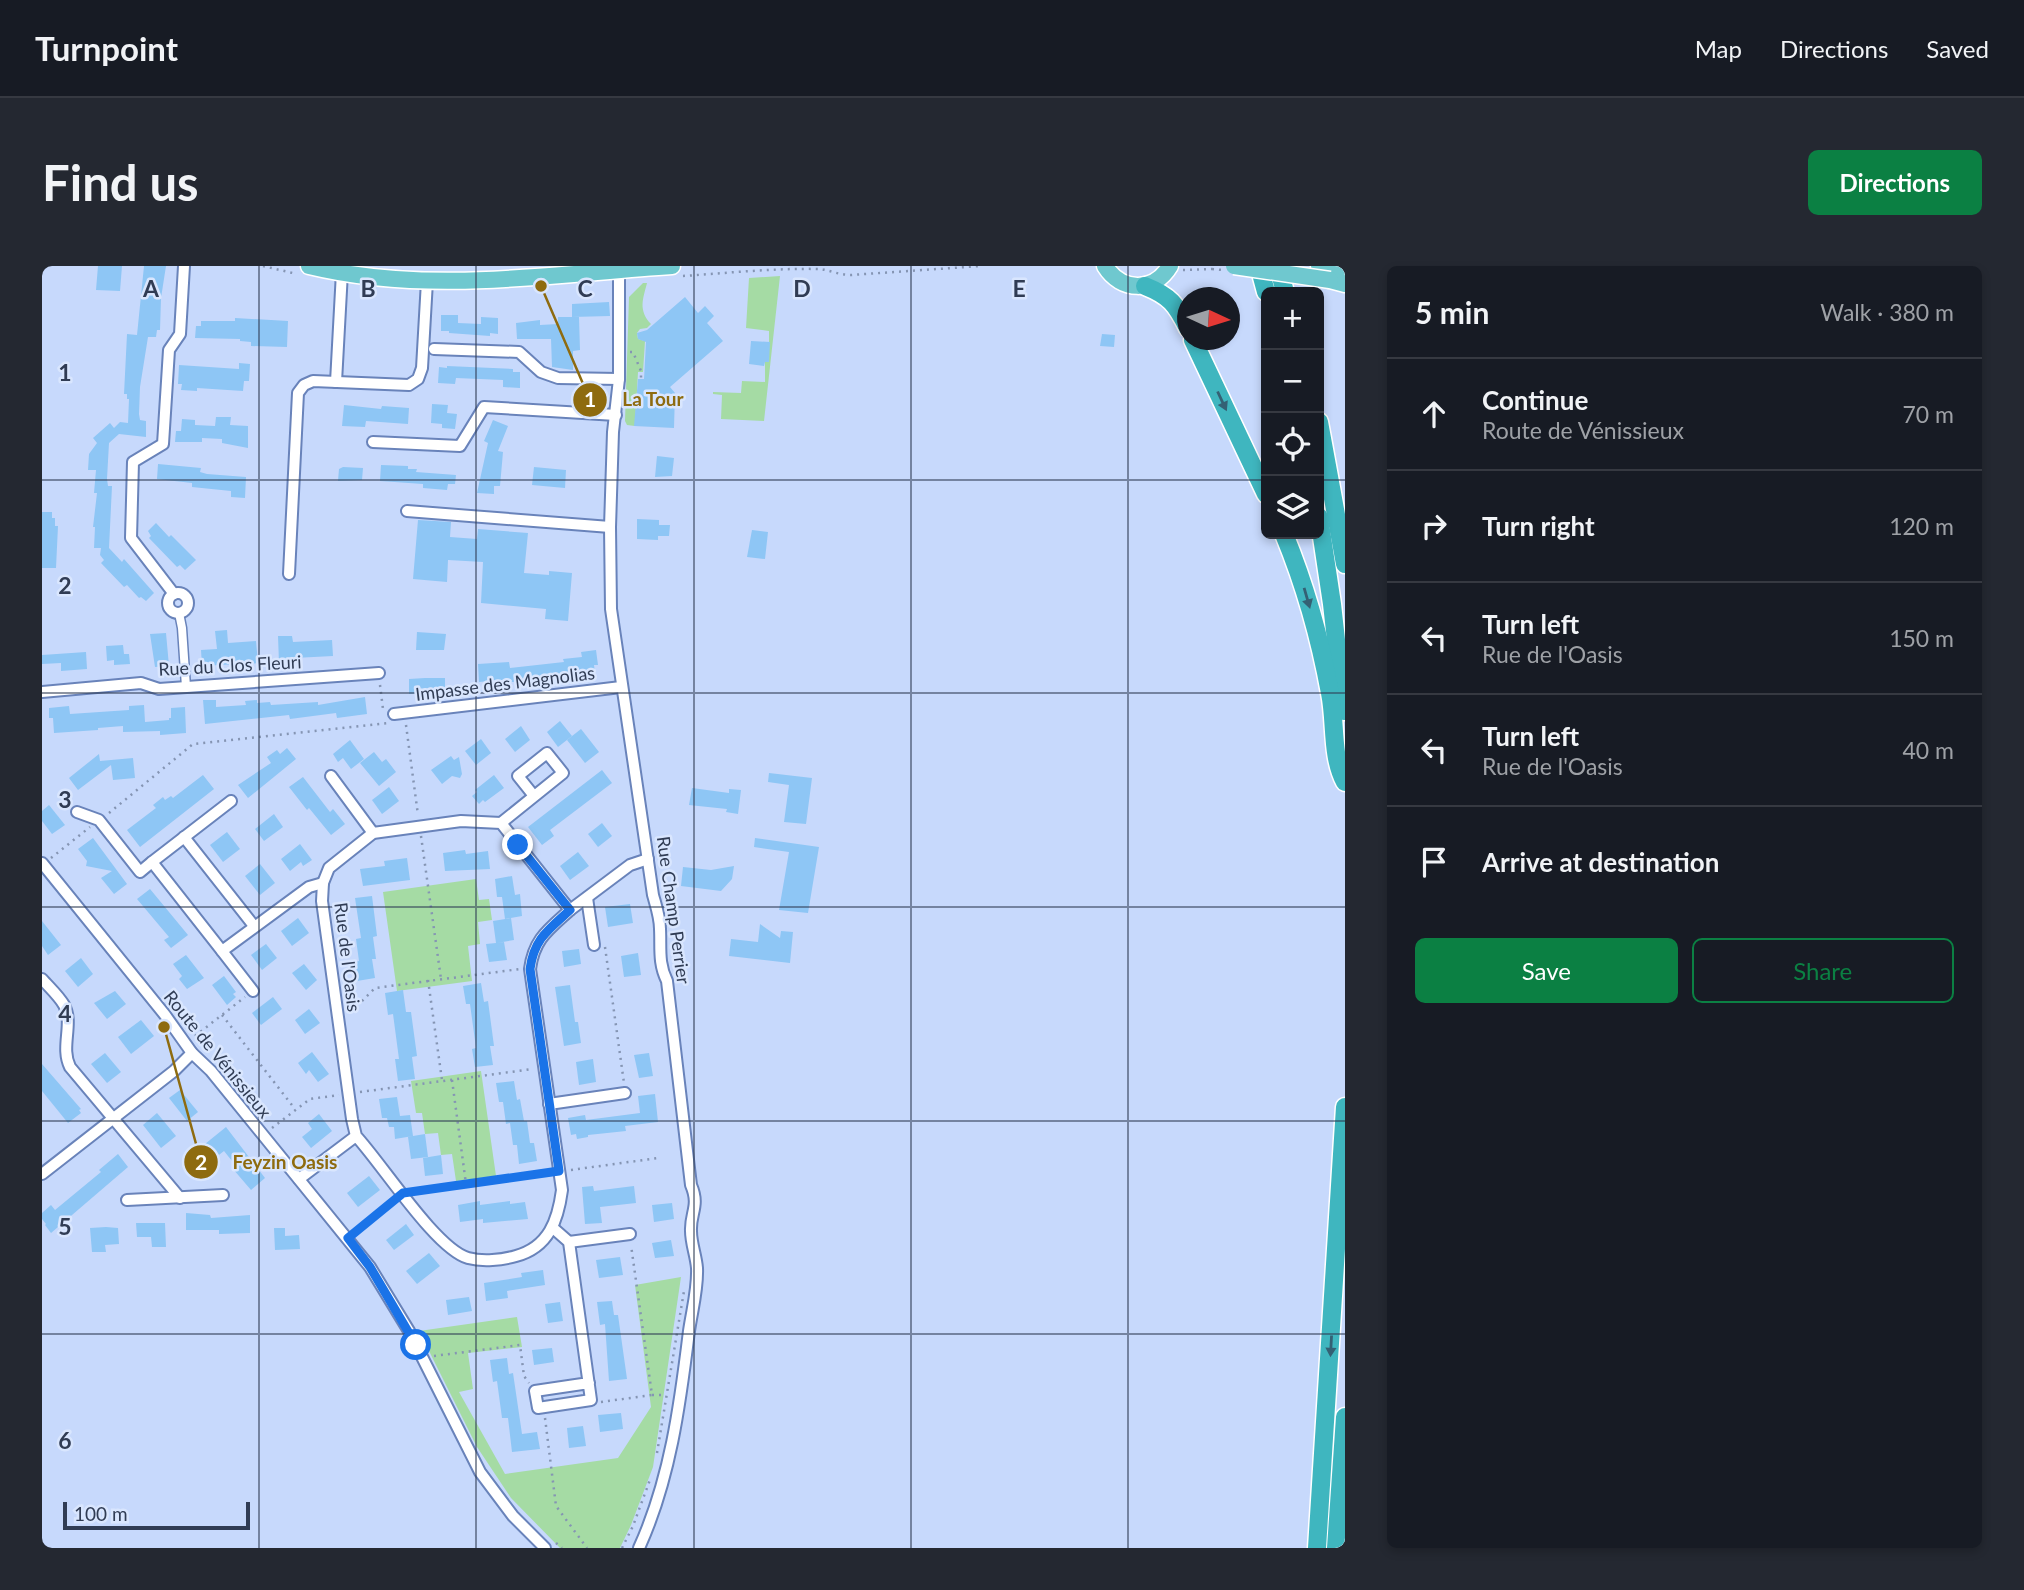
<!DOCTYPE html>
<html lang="en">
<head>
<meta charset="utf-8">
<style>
	:root { --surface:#171b24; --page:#242831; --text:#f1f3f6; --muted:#9ea1a6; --line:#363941; --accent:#0b8043 }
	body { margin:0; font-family:Lato,sans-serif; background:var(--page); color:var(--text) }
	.controls { position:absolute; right:21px; top:21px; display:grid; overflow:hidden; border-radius:10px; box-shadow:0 4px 10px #0003 }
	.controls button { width:63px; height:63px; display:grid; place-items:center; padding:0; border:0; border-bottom:2px solid var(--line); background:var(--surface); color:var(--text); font:35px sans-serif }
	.compass { position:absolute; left:1135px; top:21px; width:63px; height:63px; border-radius:50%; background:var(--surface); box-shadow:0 4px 10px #0003; rotate:94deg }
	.scale { position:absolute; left:21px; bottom:18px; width:187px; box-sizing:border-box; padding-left:7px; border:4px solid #303c54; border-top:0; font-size:19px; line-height:24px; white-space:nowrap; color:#303c54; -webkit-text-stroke:5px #d9e6fe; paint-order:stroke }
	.stop { position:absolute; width:21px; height:21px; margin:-16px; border:5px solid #1a73e8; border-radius:50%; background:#fff }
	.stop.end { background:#1a73e8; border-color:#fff; box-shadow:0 2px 7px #0008 }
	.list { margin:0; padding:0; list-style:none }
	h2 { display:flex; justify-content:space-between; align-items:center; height:91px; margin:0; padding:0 28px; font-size:30px }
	h2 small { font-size:23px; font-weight:400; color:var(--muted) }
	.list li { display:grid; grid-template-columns:46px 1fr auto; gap:21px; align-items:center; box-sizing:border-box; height:112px; padding:0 28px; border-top:2px solid var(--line) }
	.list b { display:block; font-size:26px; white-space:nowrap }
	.list p { margin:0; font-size:23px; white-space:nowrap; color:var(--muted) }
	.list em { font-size:23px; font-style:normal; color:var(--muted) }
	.actions { display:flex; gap:14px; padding:21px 28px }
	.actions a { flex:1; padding:16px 0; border:2px solid var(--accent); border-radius:10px; text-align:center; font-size:24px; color:var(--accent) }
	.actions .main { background:var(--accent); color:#fff }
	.icon { flex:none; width:38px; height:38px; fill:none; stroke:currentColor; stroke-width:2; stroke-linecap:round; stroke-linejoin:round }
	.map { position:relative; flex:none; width:1303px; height:1282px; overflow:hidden; border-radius:10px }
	header { display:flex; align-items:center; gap:42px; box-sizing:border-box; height:98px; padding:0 35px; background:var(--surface); border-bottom:2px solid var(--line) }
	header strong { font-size:33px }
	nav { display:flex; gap:38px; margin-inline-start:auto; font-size:24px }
	.intro { display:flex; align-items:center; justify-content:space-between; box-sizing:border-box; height:168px; padding:0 42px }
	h1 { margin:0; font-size:49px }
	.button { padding:18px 32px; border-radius:10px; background:var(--accent); color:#fff; font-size:24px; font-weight:700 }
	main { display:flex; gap:42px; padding:0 42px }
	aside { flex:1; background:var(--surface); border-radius:10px; box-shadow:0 4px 10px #0003 }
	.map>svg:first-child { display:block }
	.green { fill:#a5dba4 }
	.building { fill:#8ec6f5 }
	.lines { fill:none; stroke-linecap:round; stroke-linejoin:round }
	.pedestrian-casing { stroke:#6983ba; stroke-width:11 }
	.minor-casing { stroke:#6983ba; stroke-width:14 }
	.primary-casing { stroke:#fff; stroke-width:19 }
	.trunk-casing { stroke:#fff; stroke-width:21 }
	.path { stroke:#8595b3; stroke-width:2.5; stroke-dasharray:2 5; stroke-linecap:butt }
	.pedestrian { stroke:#fff; stroke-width:8 }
	.minor { stroke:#fff; stroke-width:10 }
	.primary { stroke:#6fc8cf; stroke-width:16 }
	.trunk { stroke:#3fb6bf; stroke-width:18 }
	.primary-bridge-casing { stroke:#fff; stroke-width:19; stroke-linecap:butt }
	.path-bridge { stroke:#8595b3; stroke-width:2.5; stroke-dasharray:2 5; stroke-linecap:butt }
	.primary-bridge { stroke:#6fc8cf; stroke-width:16 }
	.oneway { fill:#346174 }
	.route { stroke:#1a73e8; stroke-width:9 }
	.grid { fill:none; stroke:#303c54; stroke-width:2; stroke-opacity:0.55 }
	.labels { text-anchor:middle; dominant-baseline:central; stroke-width:5; stroke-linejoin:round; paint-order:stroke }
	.street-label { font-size:18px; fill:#303c54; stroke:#d9e6fe }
	.grid-label { font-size:23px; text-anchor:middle; font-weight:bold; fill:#303c54; stroke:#d9e6fe; stroke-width:5; stroke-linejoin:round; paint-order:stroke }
	.leader { fill:none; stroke:#8e6b0f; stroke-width:2.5 }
	.callout-dot { fill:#8e6b0f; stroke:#d9e6fe; stroke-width:2.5 }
	.mark-label { font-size:21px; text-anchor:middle; font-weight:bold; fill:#fff }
	.callout-label { font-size:19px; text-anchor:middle; font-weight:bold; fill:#8e6b0f; stroke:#d9e6fe; stroke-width:5; stroke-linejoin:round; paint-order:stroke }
</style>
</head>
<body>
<header>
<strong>Turnpoint</strong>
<nav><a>Map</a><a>Directions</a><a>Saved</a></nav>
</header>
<div class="intro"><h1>Find us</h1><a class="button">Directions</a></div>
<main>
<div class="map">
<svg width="1303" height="1282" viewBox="0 0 1303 1282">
	<rect width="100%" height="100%" fill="#c7d9fc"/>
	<g class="green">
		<polygon points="738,10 722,155 679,153 680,129 671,128 671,126 699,127 700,115 723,116 723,96 727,96 727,65 704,62 707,12"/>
		<path d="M601,17h4c-4,16 -9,27 4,41l-4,4 -7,1 -3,4 1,6 7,2 -2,31h-5l-3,54 -8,-1 -2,-4 4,-124z"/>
		<polygon points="434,613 437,634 447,633 450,654 436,656 438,678 426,680 430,715 355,725 341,626"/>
		<polygon points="439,805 454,910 414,915 410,888 399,889 396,867 383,868 380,847 374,847 369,815"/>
		<polygon points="639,1011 611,1201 589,1259 578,1282 518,1282 469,1232 435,1181 377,1065 475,1051 480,1081 426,1087 431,1123 417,1126 463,1208 576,1192 609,1141 593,1019"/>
	</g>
	<g class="building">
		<polygon points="56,0 80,0 78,25 54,24"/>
		<polygon points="102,0 124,0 119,32 118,64 115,64 114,71 106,71 98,121 97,148 98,154 104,155 104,171 77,168 67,177 65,213 66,220 70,220 67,282 80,296 82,293 112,327 104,335 99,331 97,332 85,319 82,321 59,297 62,294 58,289 59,282 52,282 53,261 51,261 55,227 52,227 54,204 46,204 47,188 55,177 51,172 68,157 72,162 78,156 86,157 87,133 85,133 85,128 82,128 85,68 95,69"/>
		<polygon points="643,31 656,47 663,40 672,50 665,57 681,75 628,121 633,127 632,162 592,160 596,113 602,113 604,76 596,73 595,67 605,64"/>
		<polygon points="567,36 568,50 530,51 530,38"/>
		<polygon points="399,49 416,49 416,57 439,58 439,51 456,52 456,68 448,67 448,70 407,67 407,65 399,65"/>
		<polygon points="516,51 537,51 538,84 531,85 531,104 510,101 509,73 475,73 474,57 498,54 498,59 516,58"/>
		<polygon points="193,52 246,55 245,81 209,80 209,76 198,75 198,73 153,72 154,60 159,60 159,55 193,55"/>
		<polygon points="1060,68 1073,69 1072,81 1058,80"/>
		<polygon points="709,75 728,76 727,96 723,96 722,100 707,98"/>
		<polygon points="197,97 208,98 207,115 202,115 201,125 155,122 155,125 139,124 140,118 136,118 137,99 197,103"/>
		<polygon points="405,100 471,103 471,106 478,106 478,122 461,121 461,114 414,112 413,118 396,117 397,101 405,102"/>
		<polygon points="390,138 406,139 405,147 415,148 413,163 400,162 400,158 389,157"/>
		<polygon points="302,139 339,143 340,140 367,142 366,158 324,155 323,161 300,160"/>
		<polygon points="174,151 189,151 188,159 206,160 206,182 180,177 180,173 160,172 160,176 133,176 134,165 139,165 140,153 153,154 153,159 173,160"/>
		<polygon points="451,154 466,160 456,185 461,186 458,220 452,220 452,228 435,227 446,177 442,175"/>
		<polygon points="615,190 632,192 630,210 613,211"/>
		<polygon points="116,198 159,202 158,206 165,208 204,211 203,232 189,231 189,225 150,221 150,217 115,213"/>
		<polygon points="339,199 366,200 366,203 375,203 374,206 414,209 413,218 406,218 405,224 381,222 381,218 338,215"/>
		<polygon points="301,201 321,202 320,214 296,215 297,203"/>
		<polygon points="492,201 524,204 523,222 490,219"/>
		<polygon points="0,246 10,246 10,252 13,252 13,260 16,260 14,302 0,302"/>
		<polygon points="595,253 617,254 617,259 628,259 627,270 616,270 616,274 595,273"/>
		<polygon points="376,254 409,256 408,271 435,273 436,263 486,267 482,307 507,309 507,305 530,307 526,355 503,353 504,343 439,337 441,296 406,294 405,316 371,313"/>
		<polygon points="114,257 127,271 129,269 154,294 143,304 138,299 135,301 107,272 109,270 106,265"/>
		<polygon points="710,264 726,266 723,293 705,291"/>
		<polygon points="185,364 186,377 214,375 216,397 195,400 195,398 160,400 159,384 175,383 173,365"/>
		<polygon points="375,366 404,368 402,384 374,384"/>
		<polygon points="124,367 127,400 113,401 108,368"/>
		<polygon points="236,370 250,370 251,376 290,374 291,390 252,392 252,396 237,397"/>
		<polygon points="81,379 82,388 87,388 88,398 72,399 72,394 65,395 64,380"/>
		<polygon points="554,384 556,399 552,399 553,407 516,411 517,414 498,417 497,413 461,417 461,414 437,416 436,398 467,396 468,402 522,396 521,393 540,391 539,386"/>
		<polygon points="44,386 45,403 19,405 19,397 0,398 0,389"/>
		<polygon points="383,412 403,412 403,425 367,428 367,413"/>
		<polygon points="323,431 325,448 295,452 294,447 248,453 247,449 163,458 161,434 174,434 174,441 204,439 203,435 215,434 215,437 228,436 229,439 276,436 276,439"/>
		<polygon points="102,439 103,456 127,454 127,452 129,452 129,442 143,441 144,467 118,469 118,465 81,466 81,460 56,462 56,464 12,467 11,452 7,452 7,442 27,440 28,448 87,444 87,440"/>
		<polygon points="518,455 530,470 516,481 505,466"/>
		<polygon points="479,460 488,474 473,486 463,473"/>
		<polygon points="539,463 557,486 543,497 525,474"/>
		<polygon points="439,473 449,487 434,499 423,485"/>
		<polygon points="308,474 322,493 309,503 301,492 296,496 291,488"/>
		<polygon points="245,482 254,493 206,532 196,519 229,497 225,491 235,484 238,488"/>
		<polygon points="332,486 340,496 344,493 354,506 337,520 318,497"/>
		<polygon points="57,488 58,495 91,492 93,512 71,514 69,499 36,524 27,512"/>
		<polygon points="409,490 412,494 417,491 420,508 418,512 410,510 400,518 389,504"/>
		<polygon points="560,504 570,517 508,564 512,570 500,579 486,561"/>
		<polygon points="727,507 770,512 764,558 742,556 747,519 726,516"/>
		<polygon points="161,509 172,523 98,581 85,564 114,542 111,539 121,531 123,534 129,530 131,532"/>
		<polygon points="452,509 462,522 443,536 441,534 437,538 430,530 435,526 433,524"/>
		<polygon points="261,511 288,546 291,543 303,558 289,569 267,542 265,544 247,521"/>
		<polygon points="347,521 357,535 340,548 330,534"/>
		<polygon points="650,522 687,527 687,523 699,524 696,548 684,546 685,543 647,539"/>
		<polygon points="7,539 23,559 10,568 0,555 0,545"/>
		<polygon points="232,548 241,561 222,575 213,563"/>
		<polygon points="560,557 570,570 556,581 546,568"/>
		<polygon points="185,566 198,583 181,596 168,579"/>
		<polygon points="51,572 85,618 72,628 59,612 70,605 44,600 45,595 36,583"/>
		<polygon points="713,572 777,581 766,647 737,644 747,586 712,581"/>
		<polygon points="258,578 270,594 261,600 259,596 248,605 239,593"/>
		<polygon points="423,584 424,588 446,585 448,603 403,605 401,587"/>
		<polygon points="536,586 547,600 528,614 518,600"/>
		<polygon points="365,592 368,614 321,620 318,603 343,600 342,595"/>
		<polygon points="218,598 233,617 218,629 203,610"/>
		<polygon points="692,600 690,613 679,625 639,620 641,601 669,604"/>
		<polygon points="470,610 473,629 478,628 480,650 463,653 460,631 455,631 453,613"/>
		<polygon points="108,623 146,669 129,682 122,674 127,671 95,633"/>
		<polygon points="330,630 335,670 331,671 334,693 330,693 333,712 315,715 312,696 317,695 314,673 319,672 313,632"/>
		<polygon points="588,638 591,657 566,661 563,641"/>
		<polygon points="256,652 267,667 250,680 239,665"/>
		<polygon points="469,652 472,674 455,677 462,676 465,694 447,696 444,678 454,677 451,655"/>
		<polygon points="0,655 19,679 6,689 0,680"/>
		<polygon points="718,658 738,672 739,665 751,666 748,697 687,690 689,673 716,676"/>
		<polygon points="224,678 235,692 220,704 209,689"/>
		<polygon points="537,683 539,698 522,701 520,685"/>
		<polygon points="596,687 599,709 582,711 579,690"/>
		<polygon points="144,689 162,712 145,723 137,713 140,710 131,698"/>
		<polygon points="39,692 51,708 36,721 23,705"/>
		<polygon points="262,698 275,714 264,724 250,707"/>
		<polygon points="182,710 194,726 191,728 194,731 185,739 170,719"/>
		<polygon points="439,717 442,736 446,735 452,780 448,780 451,799 433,801 430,783 434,782 428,738 424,738 421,720"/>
		<polygon points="528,719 533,756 536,756 539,777 522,780 513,721"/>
		<polygon points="361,724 364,746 369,746 375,790 370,791 373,813 356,815 353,793 357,793 351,748 346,749 343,727"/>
		<polygon points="73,725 84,738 65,753 52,737"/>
		<polygon points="231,731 240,743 219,759 210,747"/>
		<polygon points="267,743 278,757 263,768 253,754"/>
		<polygon points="99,754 112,770 89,788 76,771"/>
		<polygon points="270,786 287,808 276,816 267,804 264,808 256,797"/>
		<polygon points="63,787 79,806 65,817 49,798"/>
		<polygon points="607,787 611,810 597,812 592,789"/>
		<polygon points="551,793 554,816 537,819 534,796"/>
		<polygon points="0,798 39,843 37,844 39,847 26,857 0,825"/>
		<polygon points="472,815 475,834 478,833 482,855 485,855 488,877 492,877 495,895 477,898 475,879 471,879 468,857 464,858 461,836 457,836 454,817"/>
		<polygon points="138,824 156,846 145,855 127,832"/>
		<polygon points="613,828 616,856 583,860 584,865 546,869 546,871 535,873 534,868 529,869 526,852 543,849 544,854 598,847 596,830"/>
		<polygon points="355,831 358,850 368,849 371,870 383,868 386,891 369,893 366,871 371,870 353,873 352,861 347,861 345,852 340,852 337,833"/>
		<polygon points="115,847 134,870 119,882 101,859"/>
		<polygon points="277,848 290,865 269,882 260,871 270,863 266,857"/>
		<polygon points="184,861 223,912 209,924 191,903 194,900 182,885 173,892 163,878"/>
		<polygon points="76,888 86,901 9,967 3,959 4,958 0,953 0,947 9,939 13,944 59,906 57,904"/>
		<polygon points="399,889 401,908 383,910 381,892"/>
		<polygon points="327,910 338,924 316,941 305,927"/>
		<polygon points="551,920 552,925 592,920 594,937 558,941 560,957 543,958 540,921"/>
		<polygon points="438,935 438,939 468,935 468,938 483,936 486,953 441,957 441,953 418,956 416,939"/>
		<polygon points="630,937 632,953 612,956 610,939"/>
		<polygon points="144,947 168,949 169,952 208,949 208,967 177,968 177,964 144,964"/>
		<polygon points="94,957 123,957 124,981 110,981 109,971 95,971"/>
		<polygon points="364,958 372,969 352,984 344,974"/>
		<polygon points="64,961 76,962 77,978 63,979 64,986 50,986 48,962"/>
		<polygon points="232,962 243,962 243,970 257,969 258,983 233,984"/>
		<polygon points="629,974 632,990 613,992 610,977"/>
		<polygon points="387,987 398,1000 375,1018 364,1005"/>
		<polygon points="578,991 581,1009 557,1012 554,994"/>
		<polygon points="501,1004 503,1019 465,1025 466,1032 444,1035 442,1017 480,1011 479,1007"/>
		<polygon points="427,1031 430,1045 406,1049 404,1034"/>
		<polygon points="570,1035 572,1049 576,1049 585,1113 567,1115 563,1058 558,1059 555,1036"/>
		<polygon points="518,1036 521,1055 506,1057 503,1038"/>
		<polygon points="510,1082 512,1096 492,1099 490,1084"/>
		<polygon points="465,1092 467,1108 471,1107 480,1168 495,1166 498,1183 470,1186 466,1152 460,1152 455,1115 451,1116 448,1094"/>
		<polygon points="579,1147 581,1163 558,1166 556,1149"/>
		<polygon points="541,1160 544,1180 527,1182 525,1162"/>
	</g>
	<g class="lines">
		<defs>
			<polyline id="pedestrian" points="137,347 140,362 144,421"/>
			<g id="minor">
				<path d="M577,1v112l-6,53 -3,95 1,82 42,286c3,11 7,22 7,34 1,19 -2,34 7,52l24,204c9,21 -1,28 0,46 0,13 5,24 6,37 1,21 -5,42 -8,63 -9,74 -19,149 -50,217"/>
				<polyline points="392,83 477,86 499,106 516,112 577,113"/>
				<polyline points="294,116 300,6"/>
				<polyline points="331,176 418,180 442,141 574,149"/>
				<polyline points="365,245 568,261"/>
				<polyline points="247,308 256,127 262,119 271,115 367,119 376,113 380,102 385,15"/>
				<circle cx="136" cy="337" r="10"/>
				<polyline points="132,328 89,272 91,196 121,178 127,84 138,68 142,0"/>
				<polyline points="0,426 99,417 117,423 337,407"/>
				<polyline points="352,448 579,421"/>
				<polyline points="289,510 331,567"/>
				<polyline points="189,535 110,596 180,685 267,621 281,617"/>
				<polyline points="35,546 57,554 98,606 110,596"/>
				<polyline points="459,557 521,507 505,487 476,510 492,530"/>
				<polyline points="142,571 212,660"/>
				<polyline points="0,597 123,749 150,787 169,805 328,1001 367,1065 438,1206 471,1250 503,1282"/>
				<polyline points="545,632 552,679"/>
				<polyline points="528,644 588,599 606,593"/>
				<polyline points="180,685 211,725"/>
				<path d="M0,713c7,8 17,17 22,26 10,19 -4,42 6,62l110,131"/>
				<polyline points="507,838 583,827"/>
				<polyline points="0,908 132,805 150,787"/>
				<path d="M257,913l57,-43c26,28 80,113 112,122 15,4 34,2 48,-2 33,-9 42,-36 46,-66l-32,-221c4,-30 18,-39 40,-59l-69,-87 -40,-2 -88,12 -44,35 -6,15 -1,18 30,218 4,17"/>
				<polyline points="85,934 181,929"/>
				<polyline points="511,962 527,976 549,1134 496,1142 493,1125 547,1117"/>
				<polyline points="527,976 588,968"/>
			</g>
			<g id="primary">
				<path d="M267,0c120,29 242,8 363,0"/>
				<path d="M1063,0c16,26 49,27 65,0"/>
				<polyline points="1277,0 1303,5"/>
				<polyline points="1288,14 1303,18"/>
			</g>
			<g id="trunk">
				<polyline points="1217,0 1224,26"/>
				<polyline points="1236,0 1243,26"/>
				<path d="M1103,20c25,10 31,18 43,42"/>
				<polyline points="1151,74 1224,228"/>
				<polyline points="1277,156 1303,298"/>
				<polyline points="1277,251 1290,338 1302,445"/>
				<path d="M1242,268c21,51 36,104 46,159 6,29 1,63 15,89"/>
				<polyline points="1275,1282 1303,841"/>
				<polyline points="1294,1282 1303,1151"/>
			</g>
		</defs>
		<use href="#pedestrian" class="pedestrian-casing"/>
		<use href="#minor" class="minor-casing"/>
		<use href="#primary" class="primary-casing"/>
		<use href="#trunk" class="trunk-casing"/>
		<g class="path">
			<polyline points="221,0 255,8"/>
			<polyline points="1141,4 1170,3"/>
			<path d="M641,10c45,-3 91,-8 137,-7 9,1 19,6 31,6l130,-9"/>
			<polyline points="588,86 591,86 599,105 599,113"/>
			<polyline points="338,419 341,443"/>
			<polyline points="364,459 376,549"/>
			<polyline points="67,547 151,478 346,457"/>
			<polyline points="379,570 399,713"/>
			<polyline points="9,592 48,561"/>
			<polyline points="563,681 582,817"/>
			<polyline points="386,714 400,814"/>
			<polyline points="320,735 333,722 478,703"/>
			<polyline points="180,749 253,843"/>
			<polyline points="153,770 203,731"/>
			<polyline points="410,814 424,918"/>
			<polyline points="318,826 491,803"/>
			<polyline points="230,862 268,833 297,829"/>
			<polyline points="529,904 616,892"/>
			<polyline points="373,926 508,906"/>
			<polyline points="313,967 352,935"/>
			<polyline points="392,1090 478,1079 482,1110 487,1117"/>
			<polyline points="610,1129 624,1129"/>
			<polyline points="559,1136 610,1129 589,979"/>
			<polyline points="503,1152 514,1240 545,1282"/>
			<polyline points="615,1187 642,1025"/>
			<polyline points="514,1277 520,1282"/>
			<polyline points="580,1282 591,1260 609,1211"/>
		</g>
		<use href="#pedestrian" class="pedestrian"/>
		<use href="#minor" class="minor"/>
		<use href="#primary" class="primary"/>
		<use href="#trunk" class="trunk"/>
		<defs>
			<polyline id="primary-bridge" points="1192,0 1288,14"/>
		</defs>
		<use href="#primary-bridge" class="primary-bridge-casing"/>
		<polyline class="path-bridge" points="1170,3 1181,4"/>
		<use href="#primary-bridge" class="primary-bridge"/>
	</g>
	<defs><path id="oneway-solid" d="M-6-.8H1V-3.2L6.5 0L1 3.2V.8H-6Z" transform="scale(1.75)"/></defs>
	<g class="oneway">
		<use href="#oneway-solid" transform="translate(1180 135) rotate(65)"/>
		<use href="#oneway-solid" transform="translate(1265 332) rotate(74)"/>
		<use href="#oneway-solid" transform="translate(1289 1080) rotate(93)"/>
	</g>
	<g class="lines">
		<path class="route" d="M374,1079l-46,-78 -22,-29 55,-45 156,-22 -29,-202c4,-30 18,-39 40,-59l-52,-65"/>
	</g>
	<path class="grid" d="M217,0v1282M434,0v1282M652,0v1282M869,0v1282M1086,0v1282M0,214h1224M1277,214h26M0,427h1303M0,641h1303M0,855h1303M0,1068h1303"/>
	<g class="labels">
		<g class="street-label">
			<text transform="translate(188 399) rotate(-3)">Rue du Clos Fleuri</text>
			<text transform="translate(463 417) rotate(-7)">Impasse des Magnolias</text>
			<text transform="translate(632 644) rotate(82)">Rue Champ Perrier</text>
			<text transform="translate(306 691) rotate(83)">Rue de l'Oasis</text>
			<text transform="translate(176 788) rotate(51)">Route de Vénissieux</text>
		</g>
	</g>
	<g class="grid-label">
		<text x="109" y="31">A</text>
		<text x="326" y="31">B</text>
		<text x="543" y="31">C</text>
		<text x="760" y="31">D</text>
		<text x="977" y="31">E</text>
		<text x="23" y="115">1</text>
		<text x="23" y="328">2</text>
		<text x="23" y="542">3</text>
		<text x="23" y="756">4</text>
		<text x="23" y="969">5</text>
		<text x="23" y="1183">6</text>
	</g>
	<path class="leader" d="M499 20L548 134M122 761L159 896"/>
	<g class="callout-dot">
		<circle cx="499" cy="20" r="7"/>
		<circle cx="122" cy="761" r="7"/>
		<circle cx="548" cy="134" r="18"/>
		<circle cx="159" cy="896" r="18"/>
	</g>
	<g class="mark-label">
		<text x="548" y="141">1</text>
		<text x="159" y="904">2</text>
	</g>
	<g class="callout-label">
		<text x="611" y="140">La Tour</text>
		<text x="243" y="903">Feyzin Oasis</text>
	</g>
</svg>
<div class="controls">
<button>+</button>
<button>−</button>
<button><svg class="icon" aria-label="locate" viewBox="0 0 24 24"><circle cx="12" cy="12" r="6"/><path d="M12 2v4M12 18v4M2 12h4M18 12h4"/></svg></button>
<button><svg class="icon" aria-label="layers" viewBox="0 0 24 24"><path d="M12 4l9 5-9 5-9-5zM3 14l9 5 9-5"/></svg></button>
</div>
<svg class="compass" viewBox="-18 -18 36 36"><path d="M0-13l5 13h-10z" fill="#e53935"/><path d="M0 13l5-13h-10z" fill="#9ea1a6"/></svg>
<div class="scale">100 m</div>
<div class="stop" style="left:374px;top:1079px"></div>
<div class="stop end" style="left:476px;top:579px"></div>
</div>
<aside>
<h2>5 min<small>Walk · 380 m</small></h2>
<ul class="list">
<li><svg class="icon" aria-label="ahead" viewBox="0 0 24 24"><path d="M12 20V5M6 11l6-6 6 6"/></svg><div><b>Continue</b><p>Route de Vénissieux</p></div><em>70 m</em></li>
<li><svg class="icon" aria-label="right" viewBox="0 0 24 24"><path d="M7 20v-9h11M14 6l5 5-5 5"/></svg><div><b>Turn right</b></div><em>120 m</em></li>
<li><svg class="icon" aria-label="left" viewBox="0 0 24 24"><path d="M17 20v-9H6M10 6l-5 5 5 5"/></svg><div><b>Turn left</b><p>Rue de l'Oasis</p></div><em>150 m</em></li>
<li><svg class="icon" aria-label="left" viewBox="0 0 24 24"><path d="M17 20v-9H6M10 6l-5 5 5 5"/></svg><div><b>Turn left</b><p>Rue de l'Oasis</p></div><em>40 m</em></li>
<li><svg class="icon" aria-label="arrive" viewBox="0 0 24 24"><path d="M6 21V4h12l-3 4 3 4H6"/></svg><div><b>Arrive at destination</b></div></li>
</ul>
<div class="actions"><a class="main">Save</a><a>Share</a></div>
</aside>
</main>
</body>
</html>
